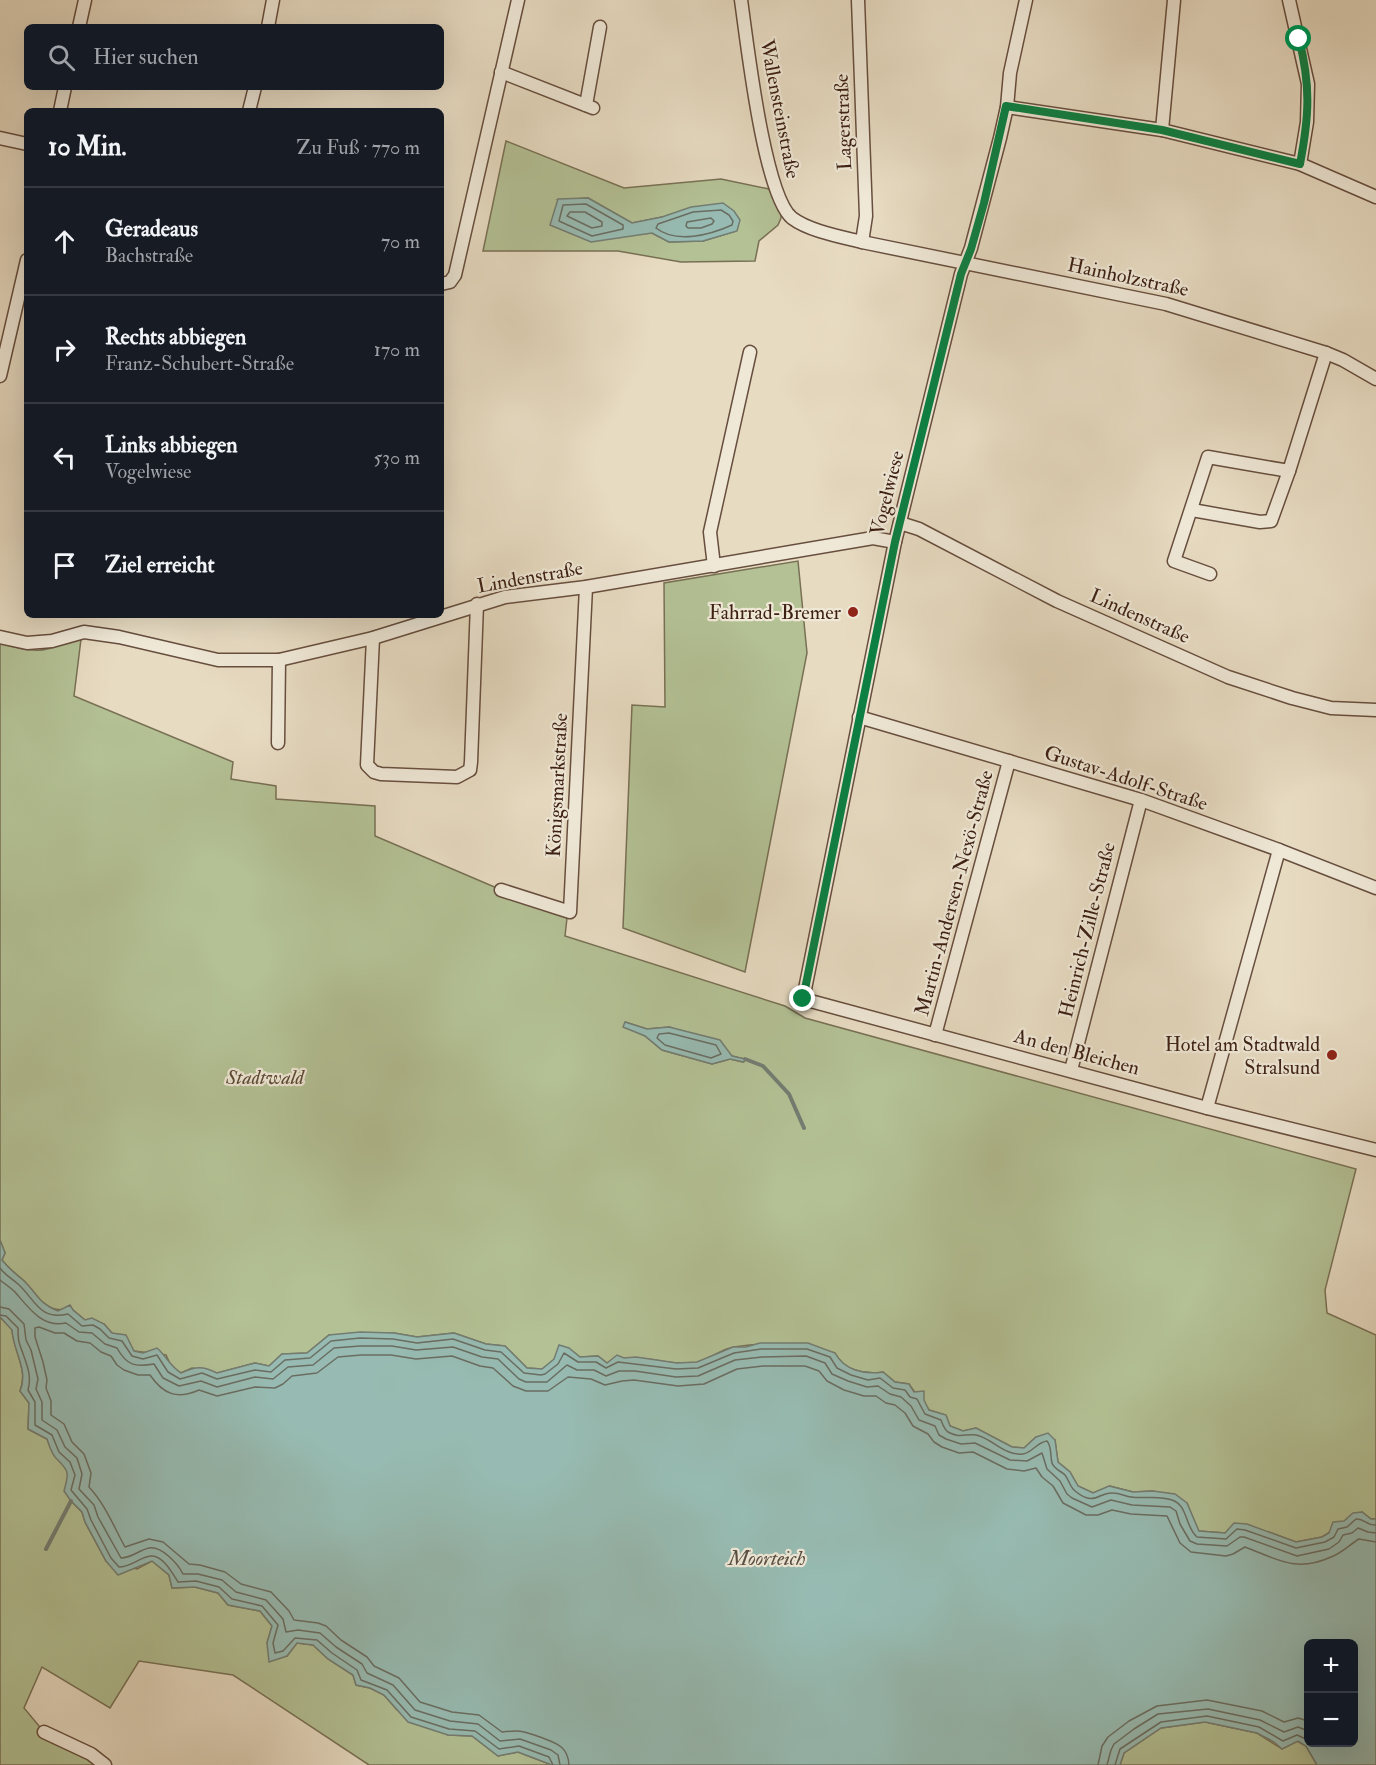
<!DOCTYPE html>
<html lang="de">
<head>
<meta charset="utf-8">
<style>
	:root { --surface:#171b24; --page:#20242c; --text:#f1f3f6; --muted:#9ea1a6; --line:#363941 }
	body { margin:0; font-family:"IM FELL Double Pica",serif; background:var(--page); color:var(--text) }
	.controls { position:absolute; right:18px; bottom:18px; display:grid; overflow:hidden; border-radius:9px; box-shadow:0 6px 24px #0002 }
	.controls button { width:54px; height:54px; display:grid; place-items:center; padding:0; border:0; border-bottom:2px solid var(--line); background:var(--surface); color:var(--text); font:30px sans-serif }
	.stop { position:absolute; width:18px; height:18px; margin:-14px; border:4px solid #0b8043; border-radius:50%; background:#fff }
	.stop.end { background:#0b8043; border-color:#fff; box-shadow:0 2px 6px #0008 }
	.list { margin:0; padding:0; list-style:none }
	h2 { display:flex; justify-content:space-between; align-items:center; height:78px; margin:0; padding:0 24px; font-size:26px }
	h2 small { font-size:20px; font-weight:400; color:var(--muted) }
	.list li { display:grid; grid-template-columns:39px 1fr auto; gap:18px; align-items:center; box-sizing:border-box; height:108px; padding:0 24px; border-top:2px solid var(--line) }
	.list b { display:block; font-size:22px; white-space:nowrap }
	.list p { margin:0; font-size:20px; white-space:nowrap; color:var(--muted) }
	.list em { font-size:20px; font-style:normal; color:var(--muted) }
	.icon { flex:none; width:33px; height:33px; fill:none; stroke:currentColor; stroke-width:2; stroke-linecap:round; stroke-linejoin:round }
	.map { position:relative; flex:none; width:1376px; height:1765px; overflow:hidden }
	.search { position:absolute; background:var(--surface); box-shadow:0 6px 24px #0002; left:24px; top:24px; width:420px; height:66px; display:flex; align-items:center; gap:15px; box-sizing:border-box; padding:0 21px; border-radius:9px; color:var(--muted); font-size:22px }
	.panel { position:absolute; background:var(--surface); box-shadow:0 6px 24px #0002; left:24px; top:108px; width:420px; height:510px; border-radius:9px }
	.map>svg:first-child { display:block }
	.green { fill:#b3c195; stroke:#787054; stroke-width:1.5; fill-rule:evenodd }
	.water { fill:#97bbb2; stroke:#737d72; stroke-width:1.5; fill-rule:evenodd }
	.lines { fill:none; stroke-linecap:round; stroke-linejoin:round }
	.shore { stroke:#6a6d62; stroke-width:1.5 }
	.stream { stroke:#737d72; stroke-width:4 }
	.minor-casing { stroke:#674e3e; stroke-width:15 }
	.minor { stroke:#efe8d7; stroke-width:12 }
	.route { stroke:#0b8043; stroke-width:8 }
	.poi-dot { fill:#8f2418; stroke:#efe8d7; stroke-width:2 }
	.labels { text-anchor:middle; dominant-baseline:central; stroke-width:4.5; stroke-linejoin:round; paint-order:stroke }
	.street-label { font-size:20px; fill:#3c1f12; stroke:#efe8d7 }
	.poi-label { font-size:20px; fill:#3c1f12; stroke:#efe8d7; text-anchor:end }
	.park-label { font-size:20px; font-style:italic; fill:#5a4833; stroke:#efe8d7 }
	.water-label { font-size:21px; font-style:italic; fill:#574e42; stroke:#efe8d7 }
</style>
</head>
<body>
<div class="map">
<svg width="1376" height="1765" viewBox="0 0 1376 1765">
	<rect width="100%" height="100%" fill="#e7dbc2"/>
	<filter id="stains"><feTurbulence type="fractalNoise" baseFrequency=".00333" numOctaves="4"/><feColorMatrix values="0 0 0 0 .2 0 0 0 0 .09 0 0 0 0 .02 0 0 0 .5 -.17"/></filter>
	<radialGradient id="worn" r=".72"><stop offset=".6" stop-color="#630" stop-opacity="0"/><stop offset="1" stop-color="#630" stop-opacity=".3"/></radialGradient>
	<g class="green">
		<path d="M506,141l118,47 97,-9 48,10 12,21v8l-3,7 -19,16 -4,20 -74,1 -63,-11h-135zM588,198l44,25 30,-6 74,14 -33,10 -34,1 -17,-9 -25,2 -69,-35z"/>
		<polygon points="798,561 807,653 745,972 623,928 632,705 665,707 664,583"/>
		<path d="M77,638l4,1 -7,57 159,66 -2,17 45,7v13l99,7v30l192,82 -2,18 220,70 20,12 551,151 -31,121 2,23 49,22v184h-5l-9,-7 -40,25 -26,5 -27,-10 -44,1 -27,-2 -11,-28 -34,-12 -20,1 -23,-6 -17,7 -15,-7 -8,-14 -12,-10 -3,-22 -19,-3 -12,11 -12,-1 -36,-19 -13,3 -13,-5 -4,-11 -17,-5c-6,-10 -14,-16 -20,-26l-14,-2 -12,-10c-19,3 -39,-2 -48,-19 -32,-11 -69,-11 -101,-6 -14,2 -26,14 -39,16 -21,3 -40,-5 -60,-5 -10,-1 -18,2 -28,5l-9,-7 -18,1 -11,-8 -27,20 -15,-1 -22,-22 -19,-2 -32,-11 -37,4 -23,-4 -65,2 -22,18 -25,1 -13,12 -14,-3 -38,10 -25,-5 -11,5 -9,-5 -6,-13 -32,-4 -22,-18 -8,-9 -19,-4 -12,-10c-34,2 -30,-11 -50,-30 -8,-7 -14,-11 -21,-20l3,-7 -5,-13v-597c36,11 43,10 77,-5zM625,1022l22,7 23,-2 62,29 12,3 -1,3 -13,-3 -18,5 -50,-14 -17,-14z"/>
		<path d="M0,1317l12,12c1,22 17,41 8,62l9,12 -1,26 19,10 7,16 11,10 4,10 2,26 11,11 3,10 21,39 31,8 15,-8 17,14 3,13 23,-1 23,6 10,12 32,6 12,15 -5,17 20,13 10,-13 16,2 15,14 25,16 3,10 14,3 14,7 13,15 51,25 24,1 26,20 20,-4 34,13h-183l-136,-90 -94,-14 -29,47 -68,-41 -18,41 20,24 60,33h-104z"/>
		<polygon points="1205,1722 1257,1733 1282,1749 1297,1741 1306,1746 1317,1765 1120,1765 1124,1753 1161,1728"/>
	</g>
	<g class="water">
		<polygon points="588,198 632,223 662,217 691,207 723,203 734,211 740,220 737,231 703,241 669,242 652,233 591,242 550,225 558,199"/>
		<polygon points="625,1022 647,1029 669,1027 720,1040 732,1056 745,1059 744,1062 730,1059 712,1064 662,1050 645,1036 623,1027"/>
		<path d="M0,1240l5,13 -3,7c7,9 13,13 21,20 14,13 15,23 35,31l12,-6 3,5 12,10 7,-2 12,6 8,9 14,2 8,16 9,2 14,-5c10,9 13,18 24,25 15,-7 22,-7 36,0l38,-10 14,3 13,-12 25,-1 22,-18 31,-3 34,1 23,4 37,-4 32,11 19,2 22,22 15,1 12,-10 5,-14 10,3 11,9 18,-1 9,7 10,-8 7,3 12,-1 41,6 20,-1 36,-15h13l14,-4h48l27,10c9,17 29,22 48,19l12,10 14,2 5,8 10,-1v9l5,10 17,5 4,11 13,5 13,-3 36,19 12,1 12,-11 12,-4 7,7 3,22 12,10 8,14 15,7 16,-7 24,6 20,-1 22,3 12,9 12,28 26,2 9,-10 13,1 49,18 26,-5 7,-4 4,-11 11,-1 9,-8 9,-1 9,7h5v246h-59l-11,-19 -8,-5 -16,8 -8,-7 -17,-9 -52,-11 -44,6 -37,25 -4,12h-568l-34,-13 -20,4 -26,-20 -24,-1 -40,-13 -24,-27 -14,-7 -14,-3 -3,-10 -25,-16 -15,-14 -16,-2 -10,13 -18,6 -2,-19 5,-17 -12,-15 -32,-6 -10,-12 -23,-6 -23,1 -3,-13 -17,-14 -34,14 -12,-14 -21,-39 -3,-10 -11,-11 -7,-10c6,-21 4,-20 -9,-34 -4,-5 -6,-12 -8,-18l-19,-10 1,-26 -9,-12c9,-21 -7,-40 -8,-61l-12,-13zM1308,1644h46v98h-46z"/>
	</g>
	<g class="lines">
		<g class="shore">
			<polygon points="586,204 623,225 623,229 592,236 559,221 563,205"/>
			<path d="M721,210l8,5 4,6 -1,4c-22,10 -56,19 -76,3l2,-4 35,-12z"/>
			<polygon points="585,212 602,222 602,226 592,228 567,216 570,212"/>
			<polygon points="711,218 714,221 712,224 701,228 688,228 686,226 687,222"/>
			<polygon points="669,1033 716,1045 721,1054 711,1058 665,1045 657,1038 659,1034"/>
			<path d="M0,1268c5,7 11,10 18,16 17,15 21,37 50,30l14,12 11,-1 7,4 9,9 13,3 10,15 11,3 14,-4 11,17 12,7 22,-6 15,6 38,-9 16,2 14,-12 25,-2 21,-17 29,-3 33,1 24,4 36,-4 32,11 16,2 23,21 17,2 4,-1 13,-10 6,-11 14,9h18l10,6 12,-6 58,7 22,-1 36,-15 27,-4h46l23,8 7,11 14,7 17,5 12,-2 13,10 12,2 5,7 7,2 8,15 16,6c2,5 3,9 7,12 12,7 18,1 28,3 16,3 28,21 47,19 9,-1 14,-12 24,-13 5,6 3,14 5,22 2,6 9,8 13,12 4,5 5,12 10,16 21,17 24,0 38,2 6,0 12,3 18,4 13,2 28,-2 41,3 16,5 13,27 25,37l29,2 11,-10 8,1 51,18 29,-6 9,-5 4,-8 9,-2 9,-8c8,-1 11,7 20,6"/>
			<path d="M0,1280c5,4 11,8 15,12 14,16 27,36 51,31l13,9 13,1 13,11 12,4c10,18 18,19 37,16l9,14 16,8 22,-5 16,6 38,-10 18,2 15,-12 25,-2 21,-17 26,-2h32l24,4 37,-3 29,10 16,2 21,20 7,3h21l20,-17 10,5h17l12,6 13,-5h16l41,6 22,-1 37,-16 27,-3 44,-1 19,7 7,11 16,7 19,6 11,-1 12,8 11,3 10,9 8,14 16,6 4,9 7,4 15,5 14,-1 35,17 17,1 15,-8 5,16 13,12 7,13 5,4 20,9 19,-7 21,5 38,2 6,4 4,13 10,17 7,3 30,2 13,-9h4l53,19 32,-7 10,-7 4,-7 9,-2 6,-5 10,4 8,1"/>
			<path d="M0,1307l9,2 15,15 2,16 5,10 7,29 -2,10 6,13v18l15,10 8,17 12,11 5,16 -3,15 15,16 4,12 23,41c11,0 18,-8 28,-10 13,-2 29,16 34,26h15l24,6 14,12 30,8 17,19 3,13 12,-2 22,3 16,14 26,17 5,9 26,12 22,25 35,11 28,3 22,17 20,-2 31,11 7,5 2,10"/>
			<path d="M0,1315l6,1 12,12c0,4 0,10 1,14 5,17 14,31 9,48l7,12v23l17,10 7,17 11,10 5,13 -4,15 16,19 4,11 20,38 8,9c12,0 21,-10 32,-11 12,-1 22,18 27,26l18,-1 23,6 13,12 30,7 16,19 -5,18 2,10 8,-2 12,-13 22,2 15,13 25,17 4,10 26,10 24,27 38,12 26,2 24,18 20,-3 30,11 4,8"/>
			<path d="M569,1765c-1,-19 -13,-22 -29,-28 -18,-6 -18,-7 -38,-5l-23,-17 -27,-3 -32,-10 -21,-24 -25,-12 -7,-9 -26,-17 -15,-14 -8,-3 -24,-3 -5,-9 -18,-19 -30,-8 -16,-12 -25,-7 -11,-1 -26,-22 -14,-3 -24,8c-11,-20 -20,-43 -36,-60l2,-14 -7,-19 -12,-12 -8,-18 -13,-9v-14l-5,-13 1,-8 -4,-18 -8,-25v-9l4,-1 16,6h9l13,8 13,2 11,9 10,4 6,9 7,5 14,5h12c13,19 27,25 49,15l18,6 38,-9 20,1 8,-4 9,-8 25,-3 21,-16 23,-2h30l25,4 36,-3 28,10 13,2 20,18 13,5h22l20,-14 23,2 14,6 17,-4 12,-1 44,6 26,-2 33,-15 26,-3h42l14,5 8,10 17,9 20,6h12l10,7 9,2 10,8 8,13 15,8 6,8 8,5 17,6 14,-1 34,17 17,2 12,-3 6,9 11,9 10,17 23,12h12l14,-5 19,4 36,2 13,27 11,9 35,4 7,-2 12,-7c32,12 51,26 86,10 11,-4 18,-12 28,-18l17,3"/>
			<polyline points="1098,1765 1102,1746 1108,1737 1129,1721 1157,1706 1207,1700 1262,1711 1284,1722 1298,1718 1308,1721"/>
			<polyline points="1107,1765 1111,1750 1114,1744 1134,1729 1158,1714 1208,1709 1260,1720 1284,1732 1298,1727 1308,1731"/>
			<polyline points="1115,1765 1120,1749 1161,1722 1207,1716 1259,1727 1283,1741 1297,1735 1308,1740"/>
		</g>
		<g class="stream">
			<polyline points="745,1059 763,1066 789,1094 804,1128"/>
			<polyline points="46,1549 71,1501"/>
		</g>
		<defs>
			<g id="minor">
				<path d="M741,0c6,42 23,195 51,218 17,13 50,19 70,24l304,62 160,49 17,7 33,19"/>
				<polyline points="858,0 866,216 862,242"/>
				<polyline points="1026,0 1010,73 1007,107 1000,138 971,248 961,274 895,542 803,999 1207,1108 1376,1150"/>
				<polyline points="1289,0 1308,84 1307,122 1300,164"/>
				<polyline points="79,27 85,0"/>
				<polyline points="268,27 273,0"/>
				<polyline points="501,72 593,108"/>
				<polyline points="586,105 600,27"/>
				<polyline points="1007,107 1162,130 1300,164 1376,197"/>
				<polyline points="60,111 65,87"/>
				<polyline points="249,111 255,87"/>
				<polyline points="1162,130 1174,0"/>
				<polyline points="0,138 27,144"/>
				<polyline points="441,284 450,282 455,275 518,0"/>
				<polyline points="0,376 27,260"/>
				<polyline points="1192,510 1260,522 1271,521 1289,471"/>
				<polyline points="900,523 919,529 1057,601 1228,677 1292,698 1331,708 1376,710"/>
				<polyline points="714,566 710,532 750,352"/>
				<polyline points="1210,574 1174,561 1208,457 1289,471 1326,353"/>
				<polyline points="0,637 27,643 52,641 84,632 119,637 218,660 279,660 373,638 505,597 586,587 873,538 895,542"/>
				<polyline points="373,638 367,765 374,772 381,774 457,777 470,770 471,762 477,604"/>
				<polyline points="859,717 1141,800 1279,850 1376,888"/>
				<polyline points="278,743 279,660"/>
				<polyline points="501,890 570,912 586,587"/>
				<polyline points="935,1035 1009,761"/>
				<polyline points="1071,1070 1141,800"/>
				<polyline points="1207,1108 1279,850"/>
				<polyline points="44,1732 91,1754 105,1765"/>
			</g>
		</defs>
		<use href="#minor" class="minor-casing"/>
		<use href="#minor" class="minor"/>
	</g>
	<g class="lines">
		<path class="route" d="M803,999l92,-457 66,-268 10,-25 13,-46 22,-97 156,24 138,34c9,-47 11,-78 -1,-125"/>
	</g>
	<g class="poi-dot">
		<circle cx="853" cy="612" r="6"/>
		<circle cx="1332" cy="1055" r="6"/>
	</g>
	<g class="labels">
		<g class="street-label">
			<text transform="translate(780 109) rotate(79)">Wallensteinstraße</text>
			<text transform="translate(843 122) rotate(-92)">Lagerstraße</text>
			<text transform="translate(1128 277) rotate(12)">Hainholzstraße</text>
			<text transform="translate(887 493) rotate(-76)">Vogelwiese</text>
			<text transform="translate(530 577) rotate(-10)">Lindenstraße</text>
			<text transform="translate(1140 616) rotate(24)">Lindenstraße</text>
			<text transform="translate(1126 778) rotate(18)">Gustav-Adolf-Straße</text>
			<text transform="translate(557 785) rotate(-87)">Königsmarkstraße</text>
			<text transform="translate(954 893) rotate(-75)">Martin-Andersen-Nexö-Straße</text>
			<text transform="translate(1087 930) rotate(-76)">Heinrich-Zille-Straße</text>
			<text transform="translate(1077 1052) rotate(15)">An den Bleichen</text>
		</g>
		<g class="poi-label">
			<text x="841" y="612">Fahrrad-Bremer</text>
			<text x="1320" y="1044">Hotel am Stadtwald<tspan x="1320" dy="23">Stralsund</tspan></text>
		</g>
		<g class="park-label">
			<text x="265" y="1077">Stadtwald</text>
		</g>
		<g class="water-label">
			<text x="767" y="1558">Moorteich</text>
		</g>
	</g>
	<rect width="100%" height="100%" filter="url(#stains)"/>
	<rect width="100%" height="100%" fill="url(#worn)"/>
</svg>
<div class="controls">
<button>+</button>
<button>−</button>
</div>
<div class="stop" style="left:1299px;top:39px"></div>
<div class="stop end" style="left:803px;top:999px"></div>
<div class="search"><svg class="icon" aria-label="search" viewBox="0 0 24 24"><circle cx="10" cy="10" r="6"/><path d="M15 15l6 6"/></svg>Hier suchen</div>
<section class="panel">
<h2>10 Min.<small>Zu Fuß · 770 m</small></h2>
<ul class="list">
<li><svg class="icon" aria-label="ahead" viewBox="0 0 24 24"><path d="M12 20V5M6 11l6-6 6 6"/></svg><div><b>Geradeaus</b><p>Bachstraße</p></div><em>70 m</em></li>
<li><svg class="icon" aria-label="right" viewBox="0 0 24 24"><path d="M7 20v-9h11M14 6l5 5-5 5"/></svg><div><b>Rechts abbiegen</b><p>Franz-Schubert-Straße</p></div><em>170 m</em></li>
<li><svg class="icon" aria-label="left" viewBox="0 0 24 24"><path d="M17 20v-9H6M10 6l-5 5 5 5"/></svg><div><b>Links abbiegen</b><p>Vogelwiese</p></div><em>530 m</em></li>
<li><svg class="icon" aria-label="arrive" viewBox="0 0 24 24"><path d="M6 21V4h12l-3 4 3 4H6"/></svg><div><b>Ziel erreicht</b></div></li>
</ul>
</section>
</div>
</body>
</html>
